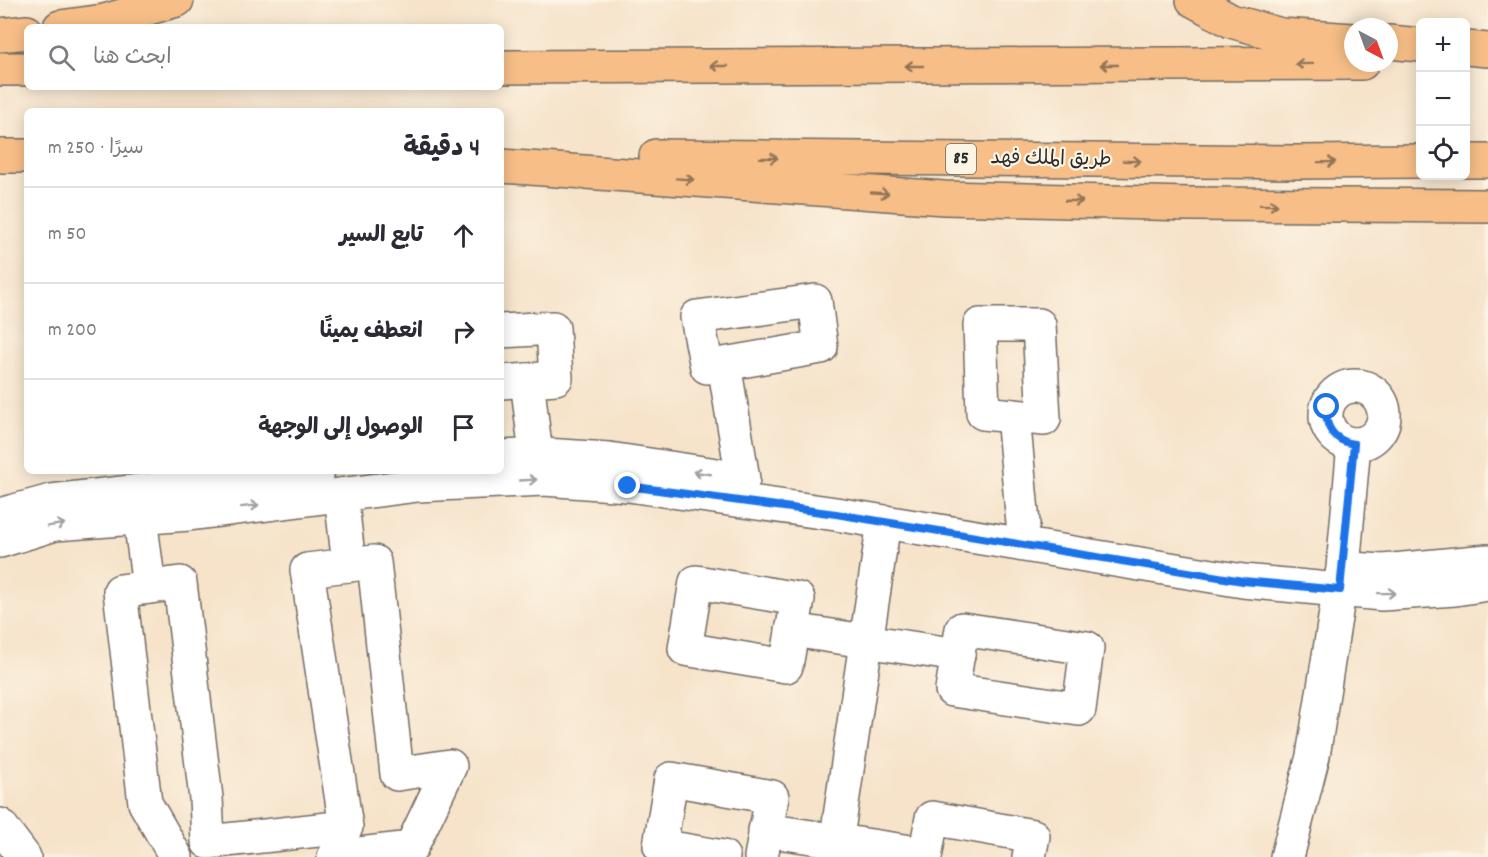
<!DOCTYPE html>
<html lang="ar">
<head>
<meta charset="utf-8">
<style>
	:root { --surface:#fff; --page:#f7f7f7; --text:#2b2b33; --muted:#7c7c81; --line:#e1e1e2 }
	body { margin:0; font-family:Dekko,"Playpen Sans Arabic",sans-serif; background:var(--page); color:var(--text); direction:rtl }
	.controls { position:absolute; right:18px; top:18px; display:grid; overflow:hidden; border-radius:9px; box-shadow:0 3px 15px #0003 }
	.controls button { width:54px; height:54px; display:grid; place-items:center; padding:0; border:0; border-bottom:2px solid var(--line); background:var(--surface); color:var(--text); font:30px sans-serif }
	.compass { position:absolute; left:1344px; top:18px; width:54px; height:54px; border-radius:50%; background:var(--surface); box-shadow:0 3px 15px #0003; rotate:139deg }
	.stop { position:absolute; width:18px; height:18px; margin:-14px; border:4px solid #1a73e8; border-radius:50%; background:#fff }
	.stop.end { background:#1a73e8; border-color:#fff; box-shadow:0 2px 6px #0008 }
	.list { margin:0; padding:0; list-style:none }
	h2 { display:flex; justify-content:space-between; align-items:center; height:78px; margin:0; padding:0 24px; font-size:26px }
	h2 small { font-size:20px; font-weight:400; color:var(--muted) }
	.list li { display:grid; grid-template-columns:39px 1fr auto; gap:18px; align-items:center; box-sizing:border-box; height:96px; padding:0 24px; border-top:2px solid var(--line) }
	.list b { display:block; font-size:22px; white-space:nowrap }
	.list em { font-size:20px; font-style:normal; color:var(--muted) }
	.icon { flex:none; width:33px; height:33px; fill:none; stroke:currentColor; stroke-width:2; stroke-linecap:round; stroke-linejoin:round }
	.map { position:relative; flex:none; width:1488px; height:857px; overflow:hidden; direction:ltr }
	.search { position:absolute; background:var(--surface); box-shadow:0 3px 15px #0003; left:24px; top:24px; width:480px; height:66px; display:flex; align-items:center; gap:15px; box-sizing:border-box; padding:0 21px; border-radius:9px; color:var(--muted); font-size:22px }
	.panel { position:absolute; background:var(--surface); box-shadow:0 3px 15px #0003; left:24px; top:108px; width:480px; height:366px; border-radius:9px; direction:rtl }
	.map>svg:first-child { display:block }
	.lines { fill:none; stroke-linecap:round; stroke-linejoin:round }
	.minor-casing { stroke:#726b63; stroke-width:36 }
	.highway-casing { stroke:#726b63; stroke-width:36 }
	.minor { stroke:#fff; stroke-width:33 }
	.highway { stroke:#f7be87; stroke-width:33 }
	.oneway { stroke:#917459 }
	.oneway2 { stroke:#a0a0a0 }
	.route { stroke:#1a73e8; stroke-width:8 }
	.labels { text-anchor:middle; dominant-baseline:central; stroke-width:4.5; stroke-linejoin:round; paint-order:stroke }
	.shield { fill:#fcf5e5; stroke:#6a6863; stroke-width:1.5 }
	.shield-label { font-size:18px; font-weight:bold; fill:#2b2b2b }
	.street-label { font-size:20px; fill:#2b2b2b; stroke:#fcf5e5 }
</style>
</head>
<body>
<div class="map">
<svg width="1488" height="857" viewBox="0 0 1488 857">
	<rect width="100%" height="100%" fill="#fcf5e5"/>
	<filter id="ink" filterUnits="userSpaceOnUse"><feTurbulence type="fractalNoise" baseFrequency=".0167" numOctaves="2"/><feDisplacementMap in="SourceGraphic" scale="12" xChannelSelector="R" yChannelSelector="G"/><feConvolveMatrix kernelMatrix="1 2 1 2 8 2 1 2 1" color-interpolation-filters="sRGB"/></filter>
	<filter id="wash" filterUnits="userSpaceOnUse"><feTurbulence type="fractalNoise" baseFrequency=".008" numOctaves="4" result="noise"/><feDisplacementMap in="SourceGraphic" scale="24" xChannelSelector="R" yChannelSelector="G"/><feGaussianBlur stdDeviation="1.35" result="paint"/><feColorMatrix in="noise" values="0 0 0 0 0 0 0 0 0 0 0 0 0 0 0 0 0 1.4 0 .05"/><feComposite in="paint" operator="in"/></filter>
	<g filter="url(#wash)">
		<rect width="100%" height="100%" fill="#f6e3ca"/>
	</g>
	<g filter="url(#ink)">
		<g class="lines">
			<defs>
				<g id="minor">
					<polygon points="815,301 821,347 707,367 697,317"/>
					<polygon points="980,325 1039,325 1044,419 983,413"/>
					<polyline points="501,331 553,328 556,378 501,382"/>
					<polyline points="724,364 743,479"/>
					<polyline points="527,380 536,455"/>
					<circle cx="1355" cy="415" r="29"/>
					<polyline points="1013,416 1023,523"/>
					<polyline points="501,457 544,455 609,459 717,475"/>
					<polyline points="341,495 349,565"/>
					<polyline points="0,515 51,501 318,471"/>
					<polyline points="140,518 149,587"/>
					<polyline points="0,541 55,524 189,514 418,485 544,479 628,485 836,514 1243,581 1382,594 1455,589 1488,584"/>
					<polyline points="1352,569 1383,571 1488,561"/>
					<polygon points="696,582 798,599 786,666 685,649"/>
					<polygon points="962,629 1087,648 1079,709 952,690"/>
					<polyline points="792,630 958,655"/>
					<polyline points="0,825 24,857"/>
					<polyline points="765,830 925,854"/>
					<polyline points="176,857 145,803 120,591 180,583 206,798 208,842 346,827 307,570 374,562 397,774 450,766 411,848 334,857"/>
					<polyline points="723,857 660,846 671,779 772,797 761,857"/>
					<polyline points="834,857 884,522"/>
					<polyline points="925,857 932,818 1033,836 1029,857"/>
					<polyline points="1287,857 1313,756 1343,568 1354,444"/>
				</g>
				<g id="highway">
					<polyline points="1193,0 1231,21 1281,35 1353,40"/>
					<polyline points="60,27 104,21 177,0"/>
					<polyline points="0,35 27,32"/>
					<polyline points="1389,42 1420,45"/>
					<polyline points="1466,48 1488,50"/>
					<polyline points="501,67 1362,63"/>
					<polyline points="0,69 27,69"/>
					<polyline points="0,156 27,156"/>
					<polyline points="656,156 1297,162 1420,161"/>
					<polyline points="1466,161 1488,161"/>
					<polyline points="501,166 944,198 1190,204 1488,206"/>
				</g>
			</defs>
			<use href="#minor" class="minor-casing"/>
			<use href="#highway" class="highway-casing"/>
			<use href="#minor" class="minor"/>
			<use href="#highway" class="highway"/>
		</g>
		<defs><path id="oneway-shaft" d="M-6 0H5M1.5-3L5.5 0L1.5 3" fill="none" stroke-width="1.6" stroke-linecap="round" stroke-linejoin="round" transform="scale(1.5)"/></defs>
		<g class="oneway">
			<use href="#oneway-shaft" transform="translate(1304 64) rotate(179)"/>
			<use href="#oneway-shaft" transform="translate(1109 65) rotate(180)"/>
			<use href="#oneway-shaft" transform="translate(719 66) rotate(180)"/>
			<use href="#oneway-shaft" transform="translate(914 66) rotate(180)"/>
			<use href="#oneway-shaft" transform="translate(769 158) rotate(1)"/>
			<use href="#oneway-shaft" transform="translate(1132 161) rotate(1)"/>
			<use href="#oneway-shaft" transform="translate(1327 162) rotate(-1)"/>
			<use href="#oneway-shaft" transform="translate(685 179) rotate(4)"/>
			<use href="#oneway-shaft" transform="translate(880 193) rotate(4)"/>
			<use href="#oneway-shaft" transform="translate(1074 201) rotate(2)"/>
			<use href="#oneway-shaft" transform="translate(1269 205) rotate(1)"/>
		</g>
		<g class="oneway2">
			<use href="#oneway-shaft" transform="translate(702 473) rotate(-172)"/>
			<use href="#oneway-shaft" transform="translate(528 480) rotate(-3)"/>
			<use href="#oneway-shaft" transform="translate(250 506) rotate(-7)"/>
			<use href="#oneway-shaft" transform="translate(56 525) rotate(-9)"/>
			<use href="#oneway-shaft" transform="translate(1387 593) rotate(-1)"/>
		</g>
	</g>
	<g class="lines" filter="url(#ink)">
		<path class="route" d="M628,486l208,28 407,67 97,9 14,-146c-20,-3 -30,-17 -27,-37"/>
	</g>
	<g class="labels">
		<rect class="shield" x="946" y="144" width="30" height="30" rx="4.5"/>
		<g class="shield-label">
			<text x="961" y="159">85</text>
		</g>
		<g class="street-label">
			<text transform="translate(1051 160) rotate(1)">طريق الملك فهد</text>
		</g>
	</g>
</svg>
<div class="controls">
<button>+</button>
<button>−</button>
<button><svg class="icon" aria-label="locate" viewBox="0 0 24 24"><circle cx="12" cy="12" r="6"/><path d="M12 2v4M12 18v4M2 12h4M18 12h4"/></svg></button>
</div>
<svg class="compass" viewBox="-18 -18 36 36"><path d="M0-13l5 13h-10z" fill="#e53935"/><path d="M0 13l5-13h-10z" fill="#7c7c81"/></svg>
<div class="stop" style="left:1327px;top:407px"></div>
<div class="stop end" style="left:628px;top:486px"></div>
<div class="search"><svg class="icon" aria-label="search" viewBox="0 0 24 24"><circle cx="10" cy="10" r="6"/><path d="M15 15l6 6"/></svg>ابحث هنا</div>
<section class="panel">
<h2>4 دقيقة<small>سيرًا · 250 m</small></h2>
<ul class="list">
<li><svg class="icon" aria-label="ahead" viewBox="0 0 24 24"><path d="M12 20V5M6 11l6-6 6 6"/></svg><div><b>تابع السير</b></div><em>50 m</em></li>
<li><svg class="icon" aria-label="right" viewBox="0 0 24 24"><path d="M7 20v-9h11M14 6l5 5-5 5"/></svg><div><b>انعطف يمينًا</b></div><em>200 m</em></li>
<li><svg class="icon" aria-label="arrive" viewBox="0 0 24 24"><path d="M6 21V4h12l-3 4 3 4H6"/></svg><div><b>الوصول إلى الوجهة</b></div></li>
</ul>
</section>
</div>
</body>
</html>
